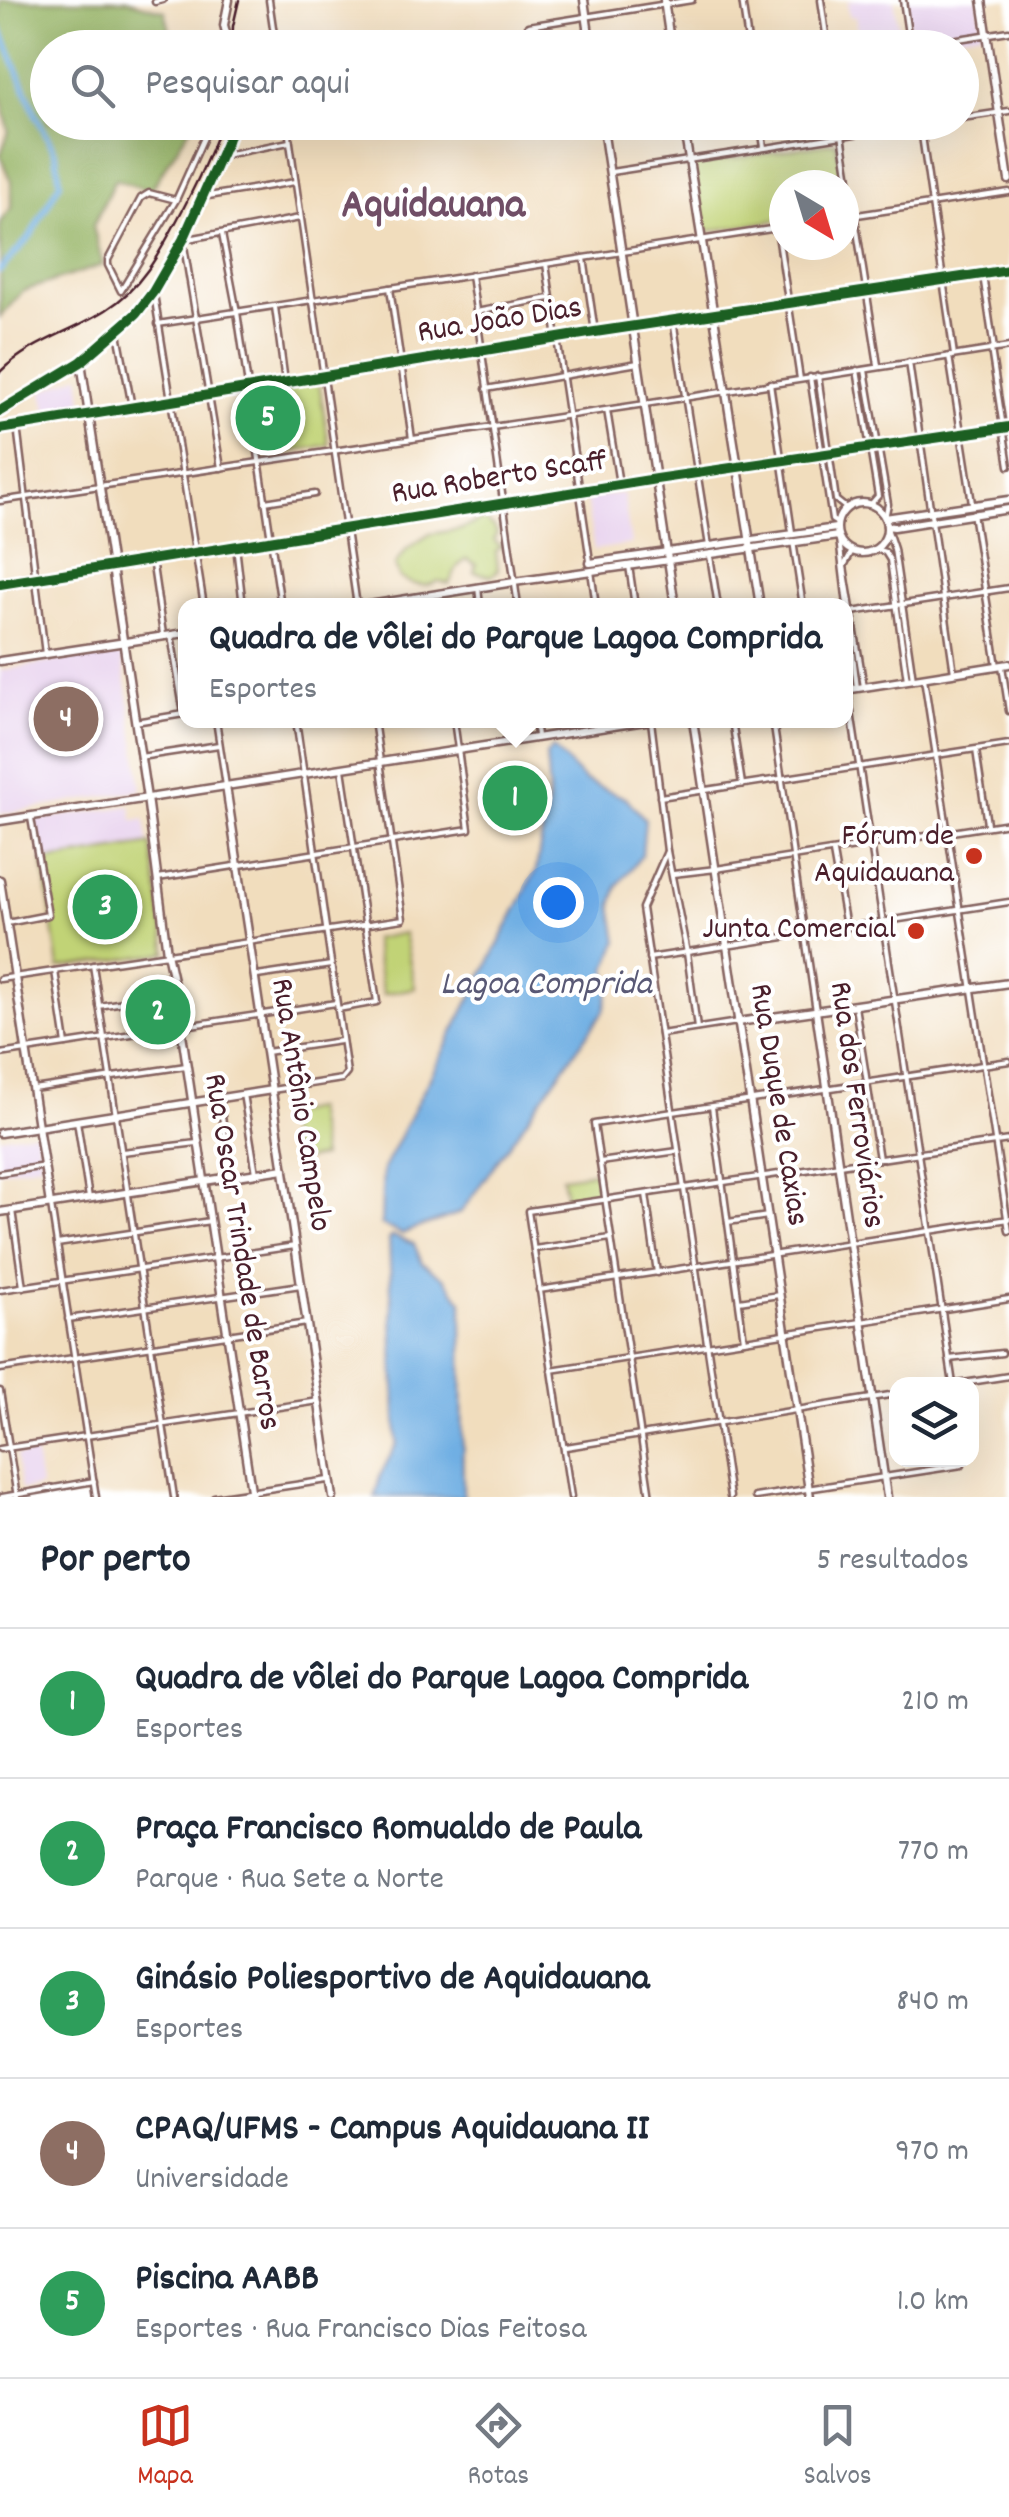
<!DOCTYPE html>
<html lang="pt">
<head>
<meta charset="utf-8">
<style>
	:root { --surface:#fff; --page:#f6f6f7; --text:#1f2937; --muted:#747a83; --line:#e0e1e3; --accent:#c8321e }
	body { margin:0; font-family:Dekko,sans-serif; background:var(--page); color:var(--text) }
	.controls { position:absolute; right:30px; bottom:30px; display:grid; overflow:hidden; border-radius:20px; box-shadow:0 10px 40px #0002 }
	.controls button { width:90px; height:90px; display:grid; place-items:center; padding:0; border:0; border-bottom:2px solid var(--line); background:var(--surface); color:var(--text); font:50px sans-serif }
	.compass { position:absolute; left:769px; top:170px; width:90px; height:90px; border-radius:50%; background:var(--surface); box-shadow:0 10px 40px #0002; rotate:142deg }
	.you { position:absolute; left:558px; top:902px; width:35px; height:35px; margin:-25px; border:8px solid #fff; border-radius:50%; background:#1a73e8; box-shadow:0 0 0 15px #1a73e833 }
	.badge { display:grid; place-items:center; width:65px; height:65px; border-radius:50%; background:var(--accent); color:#fff; font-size:32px; font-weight:700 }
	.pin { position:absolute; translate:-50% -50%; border:5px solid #fff; box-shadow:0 2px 10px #0006 }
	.popup { position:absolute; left:178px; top:598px; width:675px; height:130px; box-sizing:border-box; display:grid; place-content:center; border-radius:20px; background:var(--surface); filter:drop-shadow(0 2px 8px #0005); font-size:32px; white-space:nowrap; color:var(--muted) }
	.popup b { font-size:38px; color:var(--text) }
	.popup::after { content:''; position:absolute; left:50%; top:100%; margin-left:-20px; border:20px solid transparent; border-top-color:var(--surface) }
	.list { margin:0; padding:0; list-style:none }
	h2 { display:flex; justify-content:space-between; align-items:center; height:130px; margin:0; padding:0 40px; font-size:42px }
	h2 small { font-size:32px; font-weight:400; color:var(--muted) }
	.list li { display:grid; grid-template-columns:65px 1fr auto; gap:30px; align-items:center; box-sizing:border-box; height:150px; padding:0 40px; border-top:2px solid var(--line) }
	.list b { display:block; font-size:38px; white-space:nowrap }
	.list p { margin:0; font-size:32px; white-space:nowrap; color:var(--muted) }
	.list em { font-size:32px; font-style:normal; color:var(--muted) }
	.icon { flex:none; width:55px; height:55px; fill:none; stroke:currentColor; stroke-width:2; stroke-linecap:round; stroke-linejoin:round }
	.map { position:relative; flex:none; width:1009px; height:1497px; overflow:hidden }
	.search { position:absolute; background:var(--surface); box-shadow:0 10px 40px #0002; left:30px; right:30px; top:30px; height:110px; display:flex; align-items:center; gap:25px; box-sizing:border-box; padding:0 35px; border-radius:55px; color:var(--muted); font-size:38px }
	.sheet { height:880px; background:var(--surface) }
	nav { display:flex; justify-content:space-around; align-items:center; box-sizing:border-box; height:140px; border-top:2px solid var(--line); background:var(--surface); font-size:28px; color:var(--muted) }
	nav a { display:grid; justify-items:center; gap:5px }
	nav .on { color:var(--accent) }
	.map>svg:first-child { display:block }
	.built { fill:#e8d2ee }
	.green { fill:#c1d376; stroke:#867950; stroke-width:2.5 }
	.forest { fill:#98b567; stroke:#716a49; stroke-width:2.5 }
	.water { fill:#70afe3; stroke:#5d6787; stroke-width:2.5 }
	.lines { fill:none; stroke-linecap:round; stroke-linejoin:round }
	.river { stroke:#70afe3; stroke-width:6 }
	.street-casing { stroke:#84625e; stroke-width:9 }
	.secondary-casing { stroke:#84625e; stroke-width:11 }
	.street { stroke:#fff; stroke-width:4 }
	.secondary { stroke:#fff; stroke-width:6 }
	.rail { stroke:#4a1f2b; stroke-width:2.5 }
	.cycleway-casing { stroke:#fff; stroke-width:16 }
	.cycleway { stroke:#1b5e20; stroke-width:10 }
	.poi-dot { fill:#c8321e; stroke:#fff; stroke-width:4 }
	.labels { text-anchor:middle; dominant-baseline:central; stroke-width:8; stroke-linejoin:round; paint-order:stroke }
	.street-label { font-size:32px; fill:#4a1f2b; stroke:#fff }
	.poi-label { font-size:32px; fill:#4a1f2b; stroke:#fff; text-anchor:end }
	.water-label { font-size:35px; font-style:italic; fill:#595975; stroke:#fff }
	.district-label { font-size:42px; font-weight:bold; fill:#704e66; stroke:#fff }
</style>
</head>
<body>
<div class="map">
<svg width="1009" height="1497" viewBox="0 0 1009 1497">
	<rect width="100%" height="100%" fill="#fff"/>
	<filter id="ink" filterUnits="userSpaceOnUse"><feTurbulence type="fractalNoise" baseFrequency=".01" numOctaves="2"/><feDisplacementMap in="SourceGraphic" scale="20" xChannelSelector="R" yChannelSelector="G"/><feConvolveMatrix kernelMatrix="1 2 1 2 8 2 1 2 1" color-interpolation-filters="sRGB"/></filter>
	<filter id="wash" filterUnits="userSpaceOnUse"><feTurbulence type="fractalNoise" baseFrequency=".0048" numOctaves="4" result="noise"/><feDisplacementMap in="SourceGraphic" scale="40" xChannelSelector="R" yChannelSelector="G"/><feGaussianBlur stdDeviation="2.25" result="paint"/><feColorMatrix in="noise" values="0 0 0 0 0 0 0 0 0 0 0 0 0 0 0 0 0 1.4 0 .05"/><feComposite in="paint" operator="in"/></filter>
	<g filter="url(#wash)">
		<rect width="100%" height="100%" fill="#f1ddbd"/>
		<g class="built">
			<polygon points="859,0 894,0 901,42 860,47 856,16 850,17 847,2"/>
			<polygon points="906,0 978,0 982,32 912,43"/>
			<polygon points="80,375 84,410 48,416 43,391"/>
			<polygon points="623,493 631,544 594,550 586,498"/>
			<polygon points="121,649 142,790 0,814 0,671"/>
			<polygon points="131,806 133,820 145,819 148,843 42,860 34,820"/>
			<polygon points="36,1132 41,1164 0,1171 0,1137"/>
			<polygon points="35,1453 40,1487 21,1490 16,1456"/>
		</g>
		<g class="green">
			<polygon points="836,142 843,185 784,185 784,219 703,232 692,165"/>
			<polygon points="319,382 329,445 265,456 254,394"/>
			<path d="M483,519l11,8 3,6 -3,6 2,4 6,3 -6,5 2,19 -6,6 -18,-4 2,-7 -9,-6 -9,7 -9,18 -11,-3c-11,8 -28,4 -39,-4l-4,-12 12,-16 23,-15 32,-5z"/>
			<polygon points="151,844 167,953 59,968 43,861"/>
			<polygon points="404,933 415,988 383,994 373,939"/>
			<polygon points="172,998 176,1021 143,1026 140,1003"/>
			<polygon points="314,1109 322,1157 292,1162 285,1114"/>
			<polygon points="595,1172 598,1193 566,1198 562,1177"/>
		</g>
		<polygon class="forest" points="0,0 126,0 165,11 174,47 48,48 48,122 193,123 150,191 115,179 93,226 103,265 23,291 0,317 0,222 11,208 11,182 0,156 9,131 0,93"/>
		<g class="water">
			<path d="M553,748l32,33 41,17 19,21 -3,36 -24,30 -6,20 6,36 -11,28 3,17 -6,25 -143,201c-19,9 -39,13 -59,22l-21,-9 2,-56 153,-298 13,-78 -3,-38z"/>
			<polygon points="393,1236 414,1244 422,1263 445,1279 462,1301 463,1497 375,1497 380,1476 397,1443 389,1239"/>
		</g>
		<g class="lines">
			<polyline class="river" points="0,28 36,115 56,154 60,182 30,237 0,270"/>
		</g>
	</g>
	<g filter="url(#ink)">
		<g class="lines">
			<defs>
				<g id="street">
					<polyline points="269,0 276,48"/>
					<polyline points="742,0 749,48"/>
					<polyline points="821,0 828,48"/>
					<polyline points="903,0 910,48"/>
					<polyline points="155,2 163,0"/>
					<polyline points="528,26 692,0"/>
					<polyline points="901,48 1009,31"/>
					<polyline points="962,118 1009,111"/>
					<polyline points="287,122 357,606"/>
					<polyline points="760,122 764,147"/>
					<polyline points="840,122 878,365"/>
					<polyline points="920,122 954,355"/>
					<polyline points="220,156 289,142"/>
					<polyline points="611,172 932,122"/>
					<polyline points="202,197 295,182"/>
					<polyline points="176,200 149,193 141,198 108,260 108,265 121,291 176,200 211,122"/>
					<polyline points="844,217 1009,192"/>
					<polyline points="777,228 800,379"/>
					<polyline points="222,234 237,312 281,606"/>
					<polyline points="584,258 595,332"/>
					<polyline points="546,264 590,561"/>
					<polyline points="471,275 518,606"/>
					<polyline points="983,275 994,349"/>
					<polyline points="390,288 412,439"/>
					<polyline points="154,294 204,606"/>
					<polyline points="275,307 285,382"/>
					<polyline points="476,312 550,298"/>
					<polyline points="673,320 709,546"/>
					<polyline points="158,324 784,227"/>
					<polyline points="118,333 132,407"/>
					<polyline points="991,349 1009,466"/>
					<polyline points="949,356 972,503"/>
					<polyline points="909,362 954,673"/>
					<polyline points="857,370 878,496 871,504"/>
					<polyline points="865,370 888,504 885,518"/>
					<polyline points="818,376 836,500 846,508"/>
					<polyline points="810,377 832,520 837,523"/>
					<polyline points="770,383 792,532"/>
					<polyline points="486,389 638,363"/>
					<polyline points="607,410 619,484"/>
					<polyline points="17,426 45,654"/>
					<polyline points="0,429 595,332 1009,270"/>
					<polyline points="221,468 183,240 300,218"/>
					<polyline points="0,501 645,404 1009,347"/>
					<polyline points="265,502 315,494"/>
					<polyline points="973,513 997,666"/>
					<polyline points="887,528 894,549 913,679"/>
					<polyline points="839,539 857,688"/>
					<polyline points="793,541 803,606"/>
					<polyline points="236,546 243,606"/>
					<polyline points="875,549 885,552 890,560 907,680"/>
					<polyline points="852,551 844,566 864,687"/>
					<polyline points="710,556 718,606"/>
					<polyline points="152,559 163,634"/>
					<polyline points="629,566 635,606"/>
					<polyline points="591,571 596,606"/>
					<polyline points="0,584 656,479 1009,427"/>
					<polyline points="478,587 480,606"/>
					<polyline points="845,613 1009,588"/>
					<polyline points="171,635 184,714"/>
					<polyline points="1002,666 1009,711"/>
					<polyline points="924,678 1009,1231"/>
					<polyline points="848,692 953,1384"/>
					<polyline points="216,720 226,786"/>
					<polyline points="535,720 537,736"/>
					<polyline points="732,720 742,784"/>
					<polyline points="773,720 816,1011"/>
					<polyline points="651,721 667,851 687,953 697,1028"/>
					<polyline points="135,722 184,714"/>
					<polyline points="976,750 987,824"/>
					<polyline points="140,757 219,745"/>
					<polyline points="660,797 1009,744"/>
					<polyline points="667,851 642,908 730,1497"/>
					<polyline points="833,853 846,927"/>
					<polyline points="673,874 716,869 1009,823"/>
					<polyline points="158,878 469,829 454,720"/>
					<polyline points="7,923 48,915 31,818"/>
					<polyline points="649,958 1009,902"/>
					<polyline points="93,965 174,1497"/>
					<polyline points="55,971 66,1044"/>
					<polyline points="257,976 331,965"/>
					<polyline points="0,979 403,919 374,720"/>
					<polyline points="99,1006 173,994"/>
					<polyline points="855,1006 879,1159"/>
					<polyline points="338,1009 377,1002 342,769"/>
					<polyline points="661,1034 738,1022"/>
					<polyline points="266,1052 340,1041"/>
					<polyline points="0,1054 336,1003"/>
					<polyline points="33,1089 186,1066"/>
					<polyline points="272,1090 342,1079 347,1073 296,720"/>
					<polyline points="243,1094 256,1173"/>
					<polyline points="219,1098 232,1177"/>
					<polyline points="712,1107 744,1340"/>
					<polyline points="77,1121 89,1198"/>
					<polyline points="122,1152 197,1143"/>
					<polyline points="600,1162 678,1151"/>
					<polyline points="0,1173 45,1166"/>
					<polyline points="646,1194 657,1273"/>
					<polyline points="51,1205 96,1497"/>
					<polyline points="12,1210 23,1287"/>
					<polyline points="728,1222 768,1216"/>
					<polyline points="57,1244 210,1221"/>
					<polyline points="534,1249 611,1238"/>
					<polyline points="0,1290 295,1246"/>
					<polyline points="539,1290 1009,1219"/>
					<polyline points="739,1301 779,1295"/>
					<polyline points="68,1319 301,1285"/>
					<polyline points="949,1359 1002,1353"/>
					<polyline points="0,1369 307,1323"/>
					<polyline points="551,1370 1009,1299"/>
					<polyline points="957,1384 1009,1376"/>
					<polyline points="0,1391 17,1497"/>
					<polyline points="566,1447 896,1394"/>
					<polyline points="0,1449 319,1401"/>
					<polyline points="2,1497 94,1481"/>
					<polyline points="214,1497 328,1480"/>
					<polyline points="571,1497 528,1211 1009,1140"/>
					<polyline points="650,1497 594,1124 1009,1061"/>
					<polyline points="755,1497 962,1465 962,1460"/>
				</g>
				<g id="secondary">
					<polyline points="229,0 224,25 230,48"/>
					<polyline points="584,0 591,48"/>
					<polyline points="664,0 671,48"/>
					<polyline points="982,0 1009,180"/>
					<polyline points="602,122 675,606"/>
					<polyline points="683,122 760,606"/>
					<polyline points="81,362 148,805 167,953 176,994 252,1497"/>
					<polyline points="0,411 81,362 136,314 153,292 183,240 227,141 233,122"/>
					<circle cx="862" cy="528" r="25"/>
					<polyline points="885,518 1009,500"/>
					<polyline points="887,526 894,527 1009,509"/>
					<polyline points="590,563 836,528"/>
					<polyline points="363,606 514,582 838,536"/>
					<polyline points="0,661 185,633"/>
					<polyline points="845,690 1009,664"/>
					<polyline points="693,720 810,1497"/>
					<polyline points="226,786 333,1497"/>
					<polyline points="0,821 652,720"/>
					<polyline points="0,880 50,1204"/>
					<polyline points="816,1011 887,1497"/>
					<polyline points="738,1022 1009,983"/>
					<polyline points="0,1133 272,1090"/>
					<polyline points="0,1212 284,1169"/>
				</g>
			</defs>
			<use href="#street" class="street-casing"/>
			<use href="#secondary" class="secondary-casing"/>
			<use href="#street" class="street"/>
			<use href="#secondary" class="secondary"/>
			<g class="rail">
				<polyline points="232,48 233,26 239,0"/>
				<path d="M0,372c30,-30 71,-40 106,-62 39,-24 57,-64 78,-103 14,-27 28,-55 37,-85"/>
			</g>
			<defs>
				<g id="cycleway">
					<polyline points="0,411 81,362 136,314 153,292 183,240 227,141 233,122"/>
					<polyline points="0,429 595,332 1009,270"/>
					<polyline points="0,584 656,479 1009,427"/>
				</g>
			</defs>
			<use href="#cycleway" class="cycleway-casing"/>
			<use href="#cycleway" class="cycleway"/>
		</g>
	</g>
	<g class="poi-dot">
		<circle cx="974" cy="856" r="10"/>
		<circle cx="916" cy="931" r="10"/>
	</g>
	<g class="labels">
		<g class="street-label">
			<text transform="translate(500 322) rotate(-9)">Rua João Dias</text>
			<text transform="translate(500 479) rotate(-9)">Rua Roberto Scaff</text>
			<text transform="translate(299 1105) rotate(81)">Rua Antônio Campelo</text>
			<text transform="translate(777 1105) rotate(81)">Rua Duque de Caxias</text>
			<text transform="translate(855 1105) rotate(82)">Rua dos Ferroviários</text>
			<text transform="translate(240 1252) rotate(81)">Rua Oscar Trindade de Barros</text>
		</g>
		<g class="poi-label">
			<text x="954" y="838">Fórum de<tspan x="954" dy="37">Aquidauana</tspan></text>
			<text x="896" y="931">Junta Comercial</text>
		</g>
		<g class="water-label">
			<text x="546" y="986">Lagoa Comprida</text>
		</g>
		<g class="district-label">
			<text x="433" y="208">Aquidauana</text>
		</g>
	</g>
</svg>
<div class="controls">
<button><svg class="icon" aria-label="layers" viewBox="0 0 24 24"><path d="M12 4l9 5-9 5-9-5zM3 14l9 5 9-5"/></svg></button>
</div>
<svg class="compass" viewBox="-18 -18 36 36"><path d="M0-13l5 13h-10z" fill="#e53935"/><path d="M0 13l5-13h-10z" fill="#747a83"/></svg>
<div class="you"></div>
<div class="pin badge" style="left:515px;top:798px;background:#2e9e5b">1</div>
<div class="popup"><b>Quadra de vôlei do Parque Lagoa Comprida</b>Esportes</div>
<div class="pin badge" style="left:158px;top:1012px;background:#2e9e5b">2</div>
<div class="pin badge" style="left:105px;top:907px;background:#2e9e5b">3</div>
<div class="pin badge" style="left:66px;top:719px;background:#8d6e63">4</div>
<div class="pin badge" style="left:268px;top:418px;background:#2e9e5b">5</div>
<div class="search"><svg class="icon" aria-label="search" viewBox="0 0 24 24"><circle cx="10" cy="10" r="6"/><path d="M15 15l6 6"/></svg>Pesquisar aqui</div>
</div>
<section class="sheet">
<h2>Por perto<small>5 resultados</small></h2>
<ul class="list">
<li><span class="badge" style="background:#2e9e5b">1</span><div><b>Quadra de vôlei do Parque Lagoa Comprida</b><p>Esportes</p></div><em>210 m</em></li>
<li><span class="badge" style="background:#2e9e5b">2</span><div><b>Praça Francisco Romualdo de Paula</b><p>Parque · Rua Sete a Norte</p></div><em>770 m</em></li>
<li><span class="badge" style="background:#2e9e5b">3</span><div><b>Ginásio Poliesportivo de Aquidauana</b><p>Esportes</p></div><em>840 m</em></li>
<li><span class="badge" style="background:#8d6e63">4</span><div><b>CPAQ/UFMS - Campus Aquidauana II</b><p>Universidade</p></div><em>970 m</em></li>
<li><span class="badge" style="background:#2e9e5b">5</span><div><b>Piscina AABB</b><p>Esportes · Rua Francisco Dias Feitosa</p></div><em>1.0 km</em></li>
</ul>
</section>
<nav>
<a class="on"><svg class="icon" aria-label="map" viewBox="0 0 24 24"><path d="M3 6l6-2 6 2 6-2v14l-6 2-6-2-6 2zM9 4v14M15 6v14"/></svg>Mapa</a>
<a><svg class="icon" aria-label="directions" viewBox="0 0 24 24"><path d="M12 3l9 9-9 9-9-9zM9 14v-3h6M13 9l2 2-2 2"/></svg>Rotas</a>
<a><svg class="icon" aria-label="saved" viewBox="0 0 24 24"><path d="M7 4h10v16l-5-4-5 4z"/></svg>Salvos</a>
</nav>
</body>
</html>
